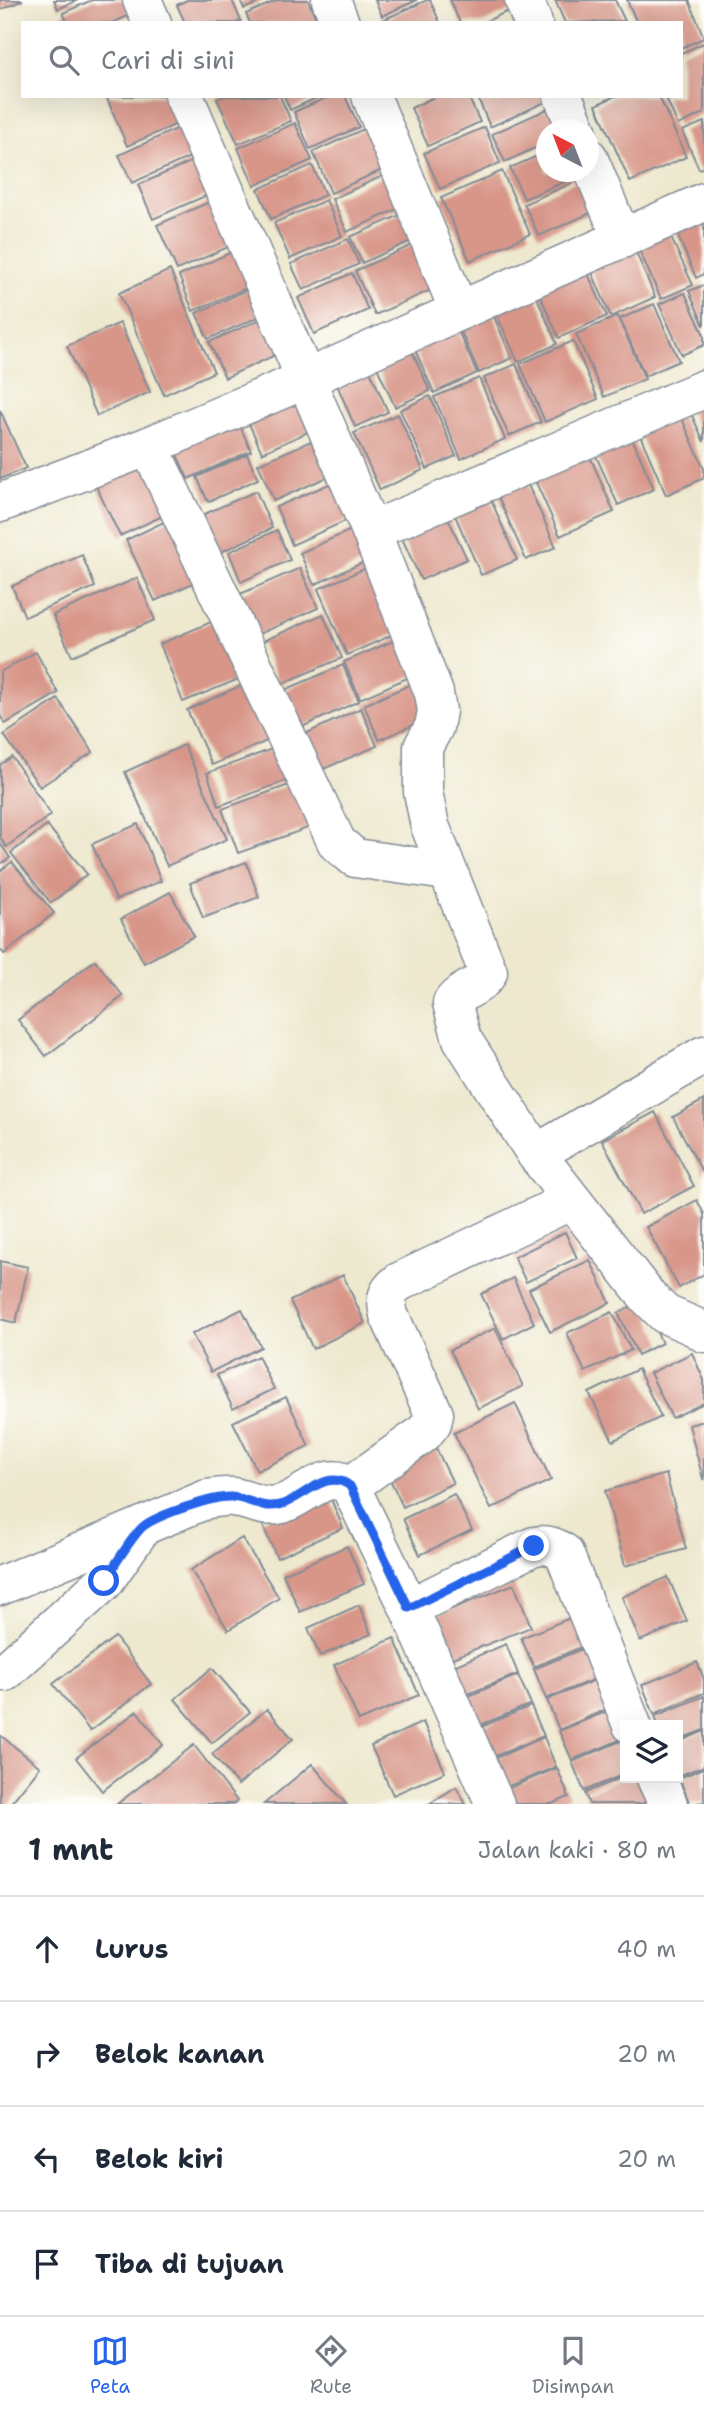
<!DOCTYPE html>
<html lang="id">
<head>
<meta charset="utf-8">
<style>
	:root { --surface:#fff; --page:#f2f2f3; --text:#1f2937; --muted:#747a83; --line:#e0e1e3; --accent:#2563eb }
	body { margin:0; font-family:"Shantell Sans",sans-serif; background:var(--page); color:var(--text) }
	.controls { position:absolute; right:21px; bottom:21px; display:grid; overflow:hidden; border-radius:0px; box-shadow:0 7px 28px #0002 }
	.controls button { width:63px; height:63px; display:grid; place-items:center; padding:0; border:0; border-bottom:2px solid var(--line); background:var(--surface); color:var(--text); font:35px sans-serif }
	.compass { position:absolute; left:536px; top:119px; width:63px; height:63px; border-radius:50%; background:var(--surface); box-shadow:0 7px 28px #0002; rotate:318deg }
	.stop { position:absolute; width:21px; height:21px; margin:-16px; border:5px solid #2563eb; border-radius:50%; background:#fff }
	.stop.end { background:#2563eb; border-color:#fff; box-shadow:0 2px 7px #0008 }
	.list { margin:0; padding:0; list-style:none }
	h2 { display:flex; justify-content:space-between; align-items:center; height:91px; margin:0; padding:0 28px; font-size:30px }
	h2 small { font-size:23px; font-weight:400; color:var(--muted) }
	.list li { display:grid; grid-template-columns:46px 1fr auto; gap:21px; align-items:center; box-sizing:border-box; height:105px; padding:0 28px; border-top:2px solid var(--line) }
	.list b { display:block; font-size:26px; white-space:nowrap }
	.list em { font-size:23px; font-style:normal; color:var(--muted) }
	.icon { flex:none; width:38px; height:38px; fill:none; stroke:currentColor; stroke-width:2; stroke-linecap:round; stroke-linejoin:round }
	.map { position:relative; flex:none; width:704px; height:1804px; overflow:hidden }
	.search { position:absolute; background:var(--surface); box-shadow:0 7px 28px #0002; left:21px; right:21px; top:21px; height:77px; display:flex; align-items:center; gap:18px; box-sizing:border-box; padding:0 24px; border-radius:0px; color:var(--muted); font-size:26px }
	.sheet { height:511px; background:var(--surface) }
	nav { display:flex; justify-content:space-around; align-items:center; box-sizing:border-box; height:98px; border-top:2px solid var(--line); background:var(--surface); font-size:19px; color:var(--muted) }
	nav a { display:grid; justify-items:center; gap:4px }
	nav .on { color:var(--accent) }
	.map>svg:first-child { display:block }
	.building { fill:#d89689 }
	.lines { fill:none; stroke-linecap:round; stroke-linejoin:round }
	.street-casing { stroke:#848c96; stroke-width:41 }
	.street { stroke:#fff; stroke-width:38 }
	.route { stroke:#2563eb; stroke-width:9 }
</style>
</head>
<body>
<div class="map">
<svg width="704" height="1804" viewBox="0 0 704 1804">
	<rect width="100%" height="100%" fill="#fdfcf7"/>
	<filter id="ink" filterUnits="userSpaceOnUse"><feTurbulence type="fractalNoise" baseFrequency=".0143" numOctaves="2"/><feDisplacementMap in="SourceGraphic" scale="14" xChannelSelector="R" yChannelSelector="G"/><feConvolveMatrix kernelMatrix="1 2 1 2 8 2 1 2 1" color-interpolation-filters="sRGB"/></filter>
	<filter id="wash" filterUnits="userSpaceOnUse"><feTurbulence type="fractalNoise" baseFrequency=".00686" numOctaves="4" result="noise"/><feDisplacementMap in="SourceGraphic" scale="28" xChannelSelector="R" yChannelSelector="G"/><feGaussianBlur stdDeviation="1.57" result="paint"/><feColorMatrix in="noise" values="0 0 0 0 0 0 0 0 0 0 0 0 0 0 0 0 0 1.4 0 .05"/><feComposite in="paint" operator="in"/></filter>
	<g filter="url(#wash)">
		<rect width="100%" height="100%" fill="#ede8ce"/>
		<g id="blocks">
			<g class="building">
				<polygon points="0,0 23,0 0,10"/>
				<polygon points="54,0 78,0 58,9"/>
				<polygon points="92,0 123,0 130,15 112,23 68,23 63,13"/>
				<polygon points="187,0 232,0 241,21 236,23 185,23 177,5"/>
				<polygon points="240,0 265,0 244,9"/>
				<polygon points="278,0 308,0 318,23 250,23 246,14"/>
				<polygon points="375,0 417,0 382,16"/>
				<polygon points="427,0 430,0 440,23 376,23"/>
				<polygon points="450,0 509,0 513,9 482,23 460,23"/>
				<polygon points="555,0 615,0 625,21 565,23"/>
				<polygon points="627,0 689,0 704,38 681,48 681,23 637,23"/>
				<polygon points="704,43 704,113 678,125 665,96 681,96 681,53"/>
				<polygon points="106,96 175,96 186,120 127,146"/>
				<polygon points="224,96 280,96 291,121 238,144 217,99"/>
				<polygon points="284,96 321,96 290,110"/>
				<polygon points="330,96 345,96 359,127 310,149 294,112"/>
				<polygon points="436,96 468,96 480,122 428,146 411,108"/>
				<polygon points="477,96 548,96 550,100 490,127"/>
				<polygon points="615,96 659,96 686,157 630,182 596,105"/>
				<polygon points="552,107 562,130 546,130 546,143 505,162 492,134"/>
				<polygon points="704,122 704,167 699,169 682,131"/>
				<polygon points="295,123 312,160 254,186 238,148"/>
				<polygon points="187,124 199,153 132,183 119,155"/>
				<polygon points="485,127 500,163 440,189 424,153"/>
				<polygon points="366,128 384,169 331,193 313,152"/>
				<polygon points="546,152 546,172 588,172 524,199 510,168"/>
				<polygon points="204,156 219,190 153,219 138,185"/>
				<polygon points="312,165 325,195 271,219 258,189"/>
				<polygon points="502,171 530,234 470,261 441,198"/>
				<polygon points="389,173 404,206 347,232 332,199"/>
				<polygon points="588,176 602,208 539,236 524,204"/>
				<polygon points="216,199 235,244 177,270 157,225"/>
				<polygon points="326,200 342,236 290,259 274,223"/>
				<polygon points="407,212 418,238 362,263 350,237"/>
				<polygon points="704,215 704,274 696,278 674,227"/>
				<polygon points="667,229 693,285 661,299 636,243"/>
				<polygon points="348,239 359,264 303,290 291,264"/>
				<polygon points="421,241 440,286 375,315 355,271"/>
				<polygon points="632,243 655,297 611,317 588,263"/>
				<polygon points="240,248 256,284 193,311 179,276"/>
				<polygon points="583,263 607,316 559,338 535,284"/>
				<polygon points="170,270 214,372 164,395 119,293"/>
				<polygon points="352,273 368,310 314,334 298,298"/>
				<polygon points="258,285 270,312 208,339 196,313"/>
				<polygon points="704,285 704,326 689,291"/>
				<polygon points="532,286 557,344 518,362 492,304"/>
				<polygon points="685,293 704,335 704,345 682,355 659,304"/>
				<polygon points="488,303 512,358 479,373 455,318"/>
				<polygon points="654,304 679,361 645,376 620,319"/>
				<polygon points="451,315 477,373 434,393 408,334"/>
				<polygon points="268,316 284,351 225,378 209,342"/>
				<polygon points="618,316 645,379 604,397 576,334"/>
				<polygon points="120,323 150,392 97,416 67,346"/>
				<polygon points="406,338 430,391 395,407 371,354"/>
				<polygon points="573,341 598,399 545,422 520,364"/>
				<polygon points="365,359 388,412 355,427 332,373"/>
				<polygon points="516,364 541,422 509,436 484,378"/>
				<polygon points="479,378 505,439 461,459 434,397"/>
				<polygon points="301,384 319,427 262,453 243,410"/>
				<polygon points="430,396 456,456 427,469 400,410"/>
				<polygon points="704,402 704,442 689,409"/>
				<polygon points="677,408 704,468 704,478 666,495 636,426"/>
				<polygon points="0,410 26,468 0,479"/>
				<polygon points="235,414 251,451 188,479 171,442"/>
				<polygon points="398,414 423,470 380,490 354,433"/>
				<polygon points="629,431 654,489 618,505 592,447"/>
				<polygon points="325,435 341,471 274,501 258,464"/>
				<polygon points="585,445 614,512 560,536 530,469"/>
				<polygon points="145,453 173,511 120,536 92,478"/>
				<polygon points="247,454 258,479 208,502 197,477"/>
				<polygon points="524,476 556,547 526,560 494,488"/>
				<polygon points="336,481 352,518 292,545 276,507"/>
				<polygon points="256,491 272,528 217,554 200,516"/>
				<polygon points="489,495 517,560 481,575 453,511"/>
				<polygon points="442,505 467,559 421,580 396,525"/>
				<polygon points="172,518 201,579 155,601 126,540"/>
				<polygon points="362,525 375,557 314,585 300,553"/>
				<polygon points="277,530 290,560 241,582 229,552"/>
				<polygon points="82,555 95,587 25,617 12,586"/>
				<polygon points="380,562 408,628 347,655 318,589"/>
				<polygon points="300,568 318,608 257,635 238,595"/>
				<polygon points="137,578 155,620 72,656 53,615"/>
				<polygon points="323,614 342,658 279,685 261,642"/>
				<polygon points="220,618 244,677 183,702 160,644"/>
				<polygon points="407,635 423,671 360,699 344,662"/>
				<polygon points="36,652 58,693 5,724 0,715 0,672"/>
				<polygon points="343,665 359,701 298,729 282,691"/>
				<polygon points="251,681 276,737 212,765 187,710"/>
				<polygon points="416,682 432,717 379,740 364,705"/>
				<polygon points="58,699 93,752 40,787 4,735"/>
				<polygon points="361,708 377,746 321,770 305,734"/>
				<polygon points="184,745 227,839 167,866 125,772"/>
				<polygon points="283,745 296,777 219,806 207,773"/>
				<polygon points="12,757 51,815 6,847 0,837 0,765"/>
				<polygon points="303,780 319,824 238,853 222,809"/>
				<polygon points="138,824 161,881 116,900 92,844"/>
				<polygon points="47,825 87,874 51,903 11,853"/>
				<polygon points="0,843 10,858 0,864"/>
				<polygon points="12,862 54,913 4,954 0,949 0,871"/>
				<polygon points="246,862 259,897 203,918 190,883"/>
				<polygon points="170,892 194,936 144,963 121,919"/>
				<polygon points="95,960 123,996 46,1056 18,1020"/>
				<polygon points="704,1100 704,1175 673,1117"/>
				<polygon points="655,1112 694,1186 641,1214 602,1140"/>
				<polygon points="697,1200 704,1214 704,1274 679,1288 646,1227"/>
				<polygon points="565,1232 577,1258 526,1282 514,1257"/>
				<polygon points="590,1260 610,1303 550,1332 529,1289"/>
				<polygon points="0,1261 28,1267 16,1323 0,1319"/>
				<polygon points="343,1275 365,1323 313,1349 290,1301"/>
				<polygon points="513,1278 534,1323 503,1339 481,1294"/>
				<polygon points="642,1302 662,1343 638,1355 618,1313"/>
				<polygon points="242,1309 261,1347 211,1372 192,1334"/>
				<polygon points="612,1312 631,1350 585,1372 567,1333"/>
				<polygon points="495,1328 523,1386 478,1409 450,1350"/>
				<polygon points="692,1353 704,1380 704,1403 672,1418 650,1373"/>
				<polygon points="258,1356 274,1389 233,1409 217,1375"/>
				<polygon points="638,1369 661,1417 613,1441 589,1393"/>
				<polygon points="286,1397 309,1446 257,1471 233,1422"/>
				<polygon points="515,1403 551,1480 491,1509 454,1433"/>
				<polygon points="704,1421 704,1479 703,1479 689,1425"/>
				<polygon points="434,1444 453,1483 403,1507 385,1469"/>
				<polygon points="666,1474 686,1549 625,1566 605,1491"/>
				<polygon points="328,1492 343,1528 277,1558 261,1521"/>
				<polygon points="454,1494 472,1530 420,1555 403,1519"/>
				<polygon points="242,1538 279,1598 228,1630 191,1570"/>
				<polygon points="347,1546 364,1584 300,1612 283,1574"/>
				<polygon points="668,1577 687,1621 640,1641 622,1597"/>
				<polygon points="514,1584 531,1627 440,1663 424,1620"/>
				<polygon points="359,1605 371,1634 320,1656 308,1628"/>
				<polygon points="577,1615 589,1644 534,1667 521,1638"/>
				<polygon points="115,1637 151,1684 90,1731 53,1684"/>
				<polygon points="394,1638 419,1695 359,1721 334,1665"/>
				<polygon points="506,1644 518,1674 463,1696 451,1667"/>
				<polygon points="589,1646 602,1676 546,1699 534,1669"/>
				<polygon points="697,1662 704,1679 704,1693 654,1714 642,1685"/>
				<polygon points="212,1668 250,1712 212,1743 175,1699"/>
				<polygon points="518,1675 531,1704 476,1727 464,1698"/>
				<polygon points="602,1677 614,1706 559,1730 547,1700"/>
				<polygon points="704,1696 704,1730 678,1740 678,1725 658,1725 655,1716"/>
				<polygon points="531,1706 544,1736 488,1759 476,1729"/>
				<polygon points="615,1708 625,1738 572,1760 559,1731"/>
				<polygon points="267,1709 293,1739 238,1785 212,1754"/>
				<polygon points="137,1711 163,1745 102,1791 76,1758"/>
				<polygon points="423,1722 445,1772 393,1795 371,1746"/>
				<polygon points="704,1731 704,1766 678,1776 678,1742"/>
				<polygon points="0,1735 40,1767 10,1804 0,1804"/>
				<polygon points="544,1737 556,1767 501,1789 489,1761"/>
				<polygon points="625,1739 625,1774 584,1791 572,1762"/>
				<polygon points="194,1745 237,1801 234,1804 117,1804"/>
				<polygon points="312,1764 346,1804 264,1804"/>
				<polygon points="557,1768 569,1797 552,1804 507,1804 502,1791"/>
				<polygon points="704,1768 704,1802 690,1804 679,1778"/>
				<polygon points="625,1776 625,1778 643,1778 652,1799 641,1804 589,1804 585,1793"/>
				<polygon points="456,1787 466,1804 429,1804"/>
			</g>
		</g>
	</g>
	<g filter="url(#ink)">
		<use href="#blocks" fill-opacity="0" stroke="#848c96" stroke-width="2"/>
		<g class="lines">
			<defs>
				<g id="street">
					<polyline points="142,0 152,23"/>
					<polyline points="331,0 340,23"/>
					<polyline points="524,0 533,23"/>
					<path d="M184,96l187,435 63,162 3,18 -3,16 -11,20v45l7,34 58,146c-6,15 -27,17 -36,31l10,36 74,115 112,143 17,17 30,13 9,6"/>
					<polyline points="371,96 459,311"/>
					<polyline points="563,96 577,130"/>
					<polyline points="588,157 622,239"/>
					<polyline points="149,446 337,843 355,858 447,871"/>
					<polyline points="0,503 149,446 306,379 704,202"/>
					<polyline points="371,531 704,389"/>
					<polyline points="536,1154 704,1055"/>
					<path d="M350,1486l73,-52 9,-11 2,-9 -45,-99c-4,-17 -3,-23 10,-33l173,-82"/>
					<path d="M0,1586l207,-87c9,-1 19,-3 27,-2 17,4 30,12 48,7 23,-7 45,-36 68,-18l59,122 86,196"/>
					<path d="M409,1608l125,-62c13,-2 20,0 30,7l68,172"/>
					<polyline points="5,1672 104,1582 143,1526"/>
					<polyline points="656,1778 668,1804"/>
				</g>
			</defs>
			<use href="#street" class="street-casing"/>
			<use href="#street" class="street"/>
		</g>
	</g>
	<g class="lines" filter="url(#ink)">
		<path class="route" d="M104,1581c9,-12 30,-49 41,-56 14,-10 68,-29 86,-28 18,1 32,14 52,7 22,-8 45,-36 67,-18l59,122 125,-62"/>
	</g>
</svg>
<div class="controls">
<button><svg class="icon" aria-label="layers" viewBox="0 0 24 24"><path d="M12 4l9 5-9 5-9-5zM3 14l9 5 9-5"/></svg></button>
</div>
<svg class="compass" viewBox="-18 -18 36 36"><path d="M0-13l5 13h-10z" fill="#e53935"/><path d="M0 13l5-13h-10z" fill="#747a83"/></svg>
<div class="stop" style="left:104px;top:1581px"></div>
<div class="stop end" style="left:534px;top:1546px"></div>
<div class="search"><svg class="icon" aria-label="search" viewBox="0 0 24 24"><circle cx="10" cy="10" r="6"/><path d="M15 15l6 6"/></svg>Cari di sini</div>
</div>
<section class="sheet">
<h2>1 mnt<small>Jalan kaki · 80 m</small></h2>
<ul class="list">
<li><svg class="icon" aria-label="ahead" viewBox="0 0 24 24"><path d="M12 20V5M6 11l6-6 6 6"/></svg><div><b>Lurus</b></div><em>40 m</em></li>
<li><svg class="icon" aria-label="right" viewBox="0 0 24 24"><path d="M7 20v-9h11M14 6l5 5-5 5"/></svg><div><b>Belok kanan</b></div><em>20 m</em></li>
<li><svg class="icon" aria-label="left" viewBox="0 0 24 24"><path d="M17 20v-9H6M10 6l-5 5 5 5"/></svg><div><b>Belok kiri</b></div><em>20 m</em></li>
<li><svg class="icon" aria-label="arrive" viewBox="0 0 24 24"><path d="M6 21V4h12l-3 4 3 4H6"/></svg><div><b>Tiba di tujuan</b></div></li>
</ul>
</section>
<nav>
<a class="on"><svg class="icon" aria-label="map" viewBox="0 0 24 24"><path d="M3 6l6-2 6 2 6-2v14l-6 2-6-2-6 2zM9 4v14M15 6v14"/></svg>Peta</a>
<a><svg class="icon" aria-label="directions" viewBox="0 0 24 24"><path d="M12 3l9 9-9 9-9-9zM9 14v-3h6M13 9l2 2-2 2"/></svg>Rute</a>
<a><svg class="icon" aria-label="saved" viewBox="0 0 24 24"><path d="M7 4h10v16l-5-4-5 4z"/></svg>Disimpan</a>
</nav>
</body>
</html>
